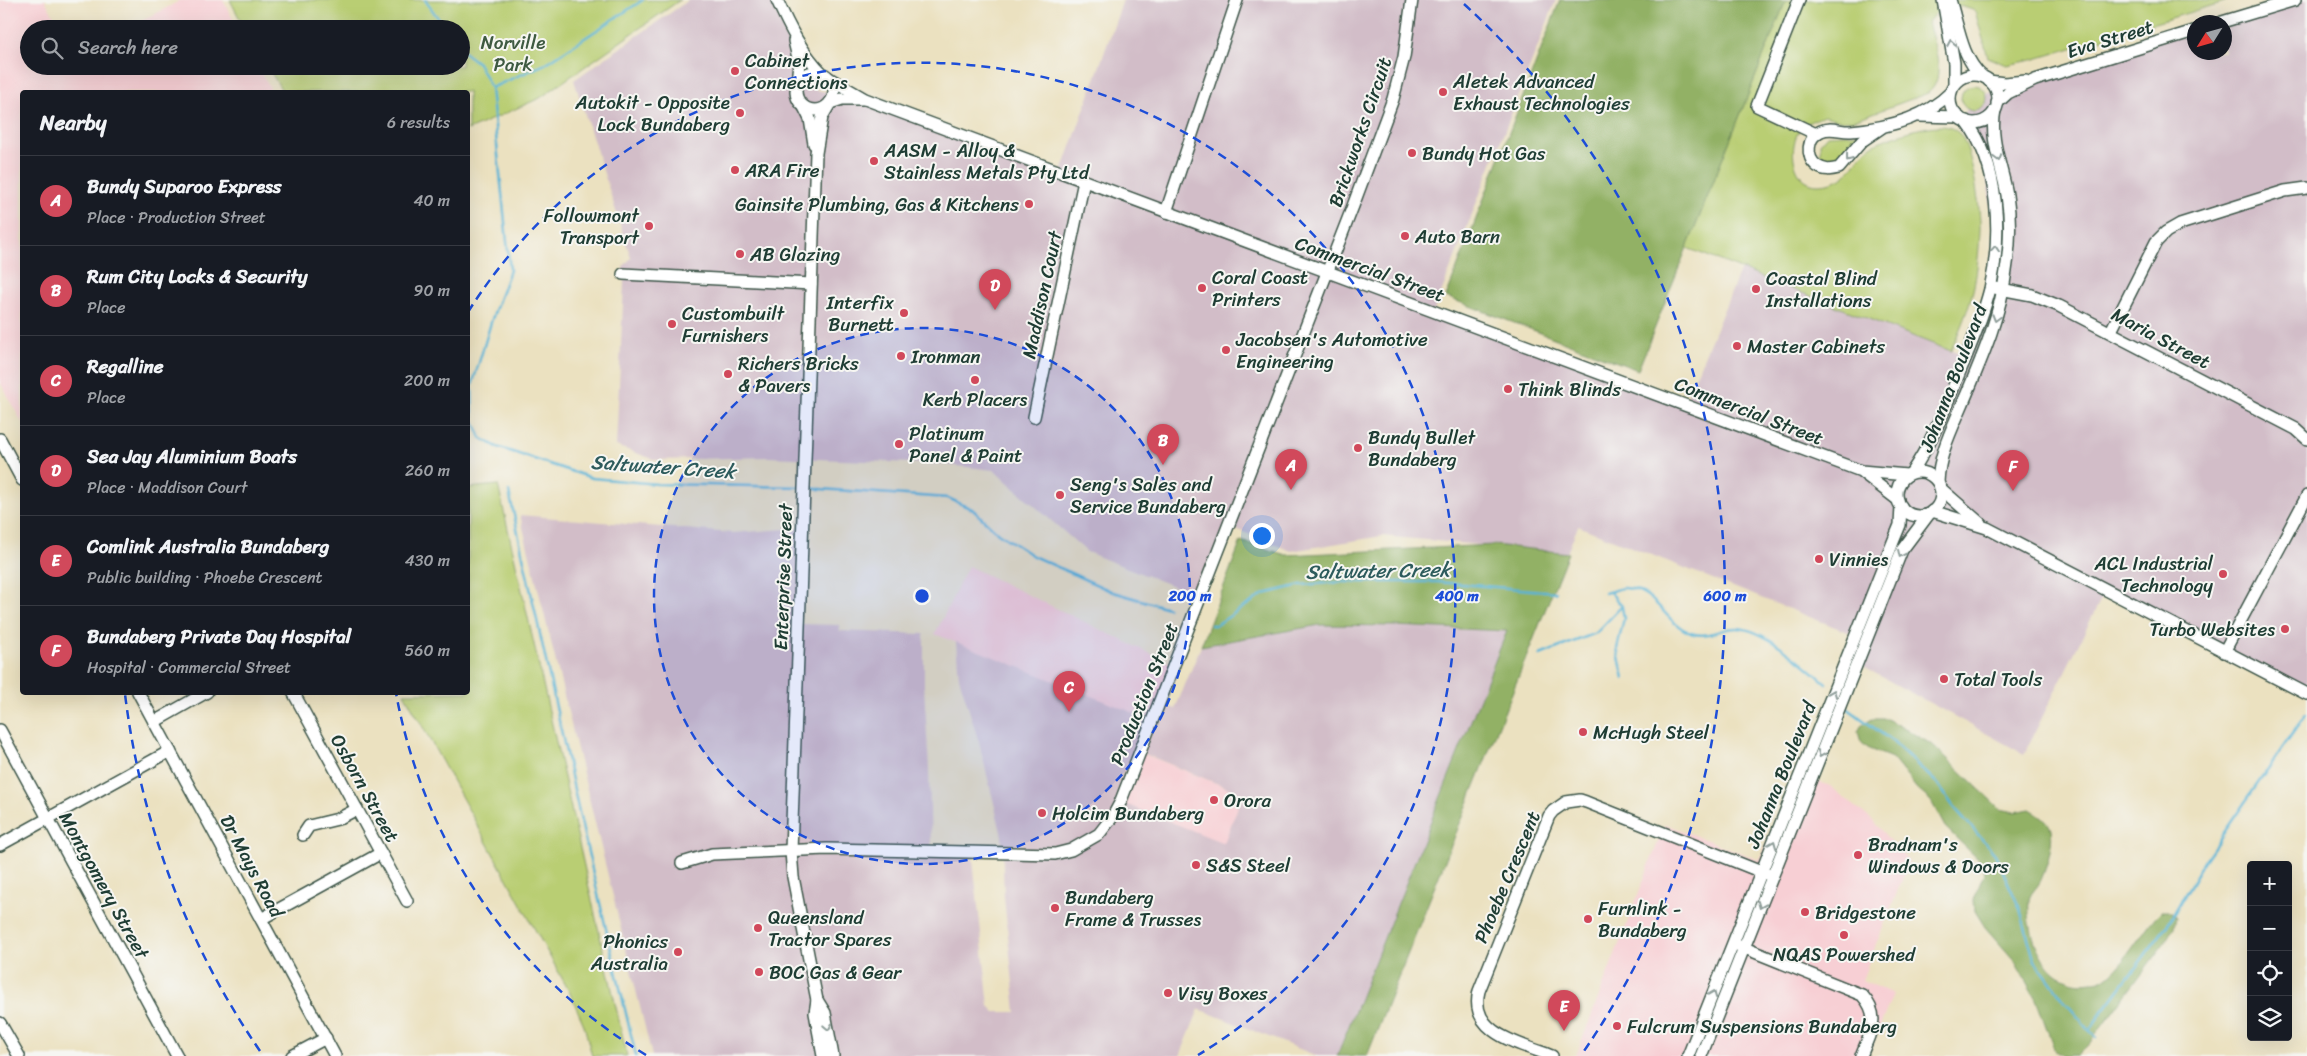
<!DOCTYPE html>
<html lang="en">
<head>
<meta charset="utf-8">
<style>
	:root { --surface:#171b24; --page:#20242c; --text:#f1f3f6; --muted:#9ea1a6; --line:#363941; --accent:#d1495b }
	body { margin:0; font-family:Sriracha,sans-serif; background:var(--page); color:var(--text) }
	.controls { position:absolute; right:15px; bottom:15px; display:grid; overflow:hidden; border-radius:5px; box-shadow:0 5px 20px #0002 }
	.controls button { width:45px; height:45px; display:grid; place-items:center; padding:0; border:0; border-bottom:1px solid var(--line); background:var(--surface); color:var(--text); font:25px sans-serif }
	.compass { position:absolute; left:2187px; top:15px; width:45px; height:45px; border-radius:50%; background:var(--surface); box-shadow:0 5px 20px #0002; rotate:233deg }
	.you { position:absolute; left:1261px; top:535px; width:18px; height:18px; margin:-12px; border:4px solid #fff; border-radius:50%; background:#1a73e8; box-shadow:0 0 0 8px #1a73e833 }
	.badge { display:grid; place-items:center; width:32px; height:32px; border-radius:50%; background:var(--accent); color:#fff; font-size:16px; font-weight:700 }
	.pin { position:absolute; translate:-50% -41px; filter:drop-shadow(0 1px 2px #0008) }
	.pin::after { content:''; position:absolute; top:26px; width:18px; height:15px; background:inherit; clip-path:polygon(0 0,100% 0,50% 100%) }
	.list { margin:0; padding:0; list-style:none }
	h2 { display:flex; justify-content:space-between; align-items:center; height:65px; margin:0; padding:0 20px; font-size:21px }
	h2 small { font-size:16px; font-weight:400; color:var(--muted) }
	.list li { display:grid; grid-template-columns:32px 1fr auto; gap:15px; align-items:center; box-sizing:border-box; height:90px; padding:0 20px; border-top:1px solid var(--line) }
	.list b { display:block; font-size:19px; white-space:nowrap }
	.list p { margin:0; font-size:16px; white-space:nowrap; color:var(--muted) }
	.list em { font-size:16px; font-style:normal; color:var(--muted) }
	.icon { flex:none; width:28px; height:28px; fill:none; stroke:currentColor; stroke-width:2; stroke-linecap:round; stroke-linejoin:round }
	.map { position:relative; flex:none; width:2307px; height:1056px; overflow:hidden }
	.search { position:absolute; background:var(--surface); box-shadow:0 5px 20px #0002; left:20px; top:20px; width:450px; height:55px; display:flex; align-items:center; gap:12px; box-sizing:border-box; padding:0 18px; border-radius:28px; color:var(--muted); font-size:19px }
	.panel { position:absolute; background:var(--surface); box-shadow:0 5px 20px #0002; left:20px; top:90px; width:450px; height:605px; border-radius:5px }
	.map>svg:first-child { display:block }
	.built { fill:#f7cfd4 }
	.industrial { fill:#d2bdc8; fill-rule:evenodd }
	.green { fill:#b9ce73; stroke:#6c8654 }
	.forest { fill:#92b165; stroke:#58774c }
	.lines { fill:none; stroke-linecap:round; stroke-linejoin:round }
	.stream { stroke:#58b4d6; stroke-width:2.5 }
	.minor-casing { stroke:#3e5649; stroke-width:14 }
	.minor { stroke:#fff; stroke-width:11 }
	.oneway { stroke:#8f9e9a }
	.ring { fill:none; stroke:#1d4ed8; stroke-width:2.5; stroke-dasharray:9 6 }
	.poi-dot { fill:#d1495b; stroke:#f6f6f2; stroke-width:2 }
	.labels { text-anchor:middle; dominant-baseline:central; stroke-width:4; stroke-linejoin:round; paint-order:stroke }
	.street-label { font-size:19px; fill:#1f3d34; stroke:#f6f6f2 }
	.park-label { font-size:19px; fill:#3e5a41; stroke:#f6f6f2 }
	.poi-label { font-size:19px; fill:#1f3d34; stroke:#f6f6f2; text-anchor:start }
	.water-label { font-size:20px; font-style:italic; fill:#2d5b5c; stroke:#f6f6f2 }
	.centre { fill:#1d4ed8; stroke:#f6f6f2; stroke-width:2.5 }
	.ring-label { font-size:15px; text-anchor:middle; font-weight:bold; fill:#1d4ed8; stroke:#f6f6f2; stroke-width:4; stroke-linejoin:round; paint-order:stroke }
</style>
</head>
<body>
<div class="map">
<svg width="2307" height="1056" viewBox="0 0 2307 1056">
	<rect width="100%" height="100%" fill="#f6f6f2"/>
	<filter id="ink" filterUnits="userSpaceOnUse"><feTurbulence type="fractalNoise" baseFrequency=".02" numOctaves="2"/><feDisplacementMap in="SourceGraphic" scale="10" xChannelSelector="R" yChannelSelector="G"/><feConvolveMatrix kernelMatrix="1 2 1 2 8 2 1 2 1" color-interpolation-filters="sRGB"/></filter>
	<filter id="wash" filterUnits="userSpaceOnUse"><feTurbulence type="fractalNoise" baseFrequency=".0096" numOctaves="4" result="noise"/><feDisplacementMap in="SourceGraphic" scale="20" xChannelSelector="R" yChannelSelector="G"/><feGaussianBlur stdDeviation="1.12" result="paint"/><feColorMatrix in="noise" values="0 0 0 0 0 0 0 0 0 0 0 0 0 0 0 0 0 1.4 0 .05"/><feComposite in="paint" operator="in"/></filter>
	<g filter="url(#wash)">
		<rect width="100%" height="100%" fill="#ebe1c0"/>
		<g class="built">
			<polygon points="0,0 45,0 61,29 29,29 29,66 258,66 272,92 22,92 22,423 0,382"/>
			<polygon points="181,0 223,0 238,29 127,29"/>
			<polygon points="968,566 1174,665 1152,721 935,634"/>
			<polygon points="1139,752 1243,794 1224,844 1119,802"/>
			<polygon points="1797,773 1830,786 1872,820 1909,862 1862,980 1893,994 1868,1056 1576,1056 1665,824 1759,860"/>
		</g>
		<g class="industrial">
			<polygon points="689,0 775,0 815,90 866,98 1062,172 1123,0 1556,0 1434,311 1684,404 1741,269 1965,356 1983,308 1995,231 1983,156 1961,120 1973,98 2194,30 2194,52 2224,52 2224,22 2292,0 2307,0 2307,693 2106,589 2024,754 1858,664 1868,640 1578,526 1567,553 1382,536 1291,551 1228,526 1201,597 1087,552 994,470 939,464 768,457 656,460 616,446 624,283 623,267 631,258 574,80"/>
			<path d="M520,515l212,18 56,-4h15l-3,95 39,1 1,6 84,3v53l5,81 2,82 41,1 17,155 6,6h21l-12,-115 -2,-61 -22,-90 -21,-69 -3,-35 196,78 8,-17 15,6 26,-63 119,-21 75,1 112,5 -170,425h-20l-118,-47 -19,47h-528zM1140,752l103,42 -19,49 -104,-41z"/>
		</g>
		<g class="green">
			<polygon points="230,0 680,0 540,98 468,130 468,92 283,92 267,66 461,66 461,29 245,29"/>
			<path d="M1786,0h445l-199,60 -25,5 -19,-8 -13,-46c-23,-9 -32,-8 -47,11 5,21 20,55 0,71l-74,27 -12,1 -18,-5c-7,3 -17,6 -23,12 -14,17 -9,57 18,56 40,-2 31,-32 62,-43 16,-6 54,-20 70,-13 2,1 7,4 9,6 12,14 21,77 20,96 -1,20 -3,49 -9,68 -5,18 -13,35 -20,53l-264,-103z"/>
			<circle cx="1974" cy="98" r="13"/>
			<polygon points="1864,133 1837,162 1830,162 1821,156 1820,143 1827,135"/>
			<polygon points="498,485 627,1056 592,1056 584,1025 569,991 404,693 468,692 468,488"/>
		</g>
		<g class="forest">
			<polygon points="1560,0 1786,0 1638,370 1446,297"/>
			<polygon points="1241,541 1286,555 1494,545 1568,553 1367,1056 1337,1056 1507,631 1395,626 1320,625 1201,646"/>
			<path d="M1872,719h15l46,26 67,64 15,3 15,-3c10,6 18,10 21,21 3,13 -5,40 -11,52 -3,6 -11,12 -11,19 -3,36 19,89 62,81 3,0 8,0 11,-2 20,-10 41,-52 59,-69h8l7,6 -2,10 -9,15 -76,102 -11,11 -15,1 -8,-5 -19,-52 -22,-39 -29,-33 -10,-16 -1,-11 10,-27 -3,-11 -36,-35 -14,-26 -14,-12 -25,-31 -23,-9 -8,-7 -3,-10 3,-6z"/>
		</g>
		<g class="lines">
			<g class="stream">
				<polyline points="425,0 446,29"/>
				<polyline points="461,50 478,63 491,88 510,270 492,319 472,386 473,419 481,438 497,447 592,478 657,484 801,487"/>
				<polyline points="491,88 545,64 643,0"/>
				<polyline points="806,488 948,498 972,509 998,533 1033,556 1113,592 1168,608"/>
				<polyline points="509,492 584,835 636,1056"/>
				<path d="M1604,593c6,-1 13,-4 19,-5 32,-1 42,36 68,45 16,6 30,-5 45,-5 28,0 69,37 90,55"/>
				<polyline points="1622,607 1624,618 1617,649 1624,678"/>
				<polyline points="1211,625 1216,625 1264,594 1301,585 1343,582 1437,582 1556,592"/>
				<polyline points="1540,655 1596,633 1622,606 1610,592"/>
				<polyline points="1847,708 1892,741 1937,783 1953,806 1995,854 2020,909 2034,959 2066,1003 2096,1038"/>
				<polyline points="2089,1030 2166,927 2205,860 2306,714"/>
			</g>
		</g>
	</g>
	<g filter="url(#ink)">
		<g class="lines">
			<defs>
				<g id="minor">
					<path d="M777,0c12,27 25,53 46,74"/>
					<polyline points="1799,0 1757,106 1816,134"/>
					<polyline points="1943,0 1954,63 1954,85"/>
					<path d="M1950,0c8,25 12,59 32,76"/>
					<polyline points="2222,22 2295,0"/>
					<polyline points="794,41 799,62 797,84"/>
					<circle cx="815" cy="91" r="19"/>
					<circle cx="1974" cy="99" r="24"/>
					<polyline points="827,77 865,99 1861,471 1907,475"/>
					<polyline points="1989,81 2004,83 2026,81"/>
					<polyline points="830,103 842,99 864,99"/>
					<polyline points="1997,103 2008,93 2035,80 2194,31"/>
					<polyline points="829,105 822,117 816,153 791,851 793,877 815,990 817,1000 825,1013 833,1056"/>
					<polyline points="804,107 810,119 814,144"/>
					<polyline points="1919,116 1959,117"/>
					<path d="M1884,126l-22,15 -23,27c-8,2 -14,3 -22,-2 -12,-9 -10,-29 4,-35 10,-5 20,1 30,0 36,-3 74,-13 99,-38"/>
					<polyline points="1166,212 1237,0"/>
					<polyline points="623,274 811,284"/>
					<polyline points="1995,288 2032,295 2059,306 2296,429 2307,439"/>
					<polyline points="2111,331 2156,242 2166,232 2180,224 2285,191 2307,188"/>
					<polyline points="1034,417 1084,181"/>
					<polyline points="0,439 22,480"/>
					<circle cx="1919" cy="494" r="22"/>
					<polyline points="1863,473 1898,500"/>
					<path d="M1911,473c20,-29 32,-60 45,-92 12,-30 26,-60 34,-92 12,-53 10,-124 -24,-168"/>
					<path d="M1938,482c1,-28 14,-53 25,-79 18,-43 37,-85 43,-132 4,-25 5,-51 1,-76 -5,-29 -18,-56 -12,-85"/>
					<polyline points="1940,488 1980,523"/>
					<polyline points="1932,511 1987,528 2307,694"/>
					<polyline points="2224,652 2307,496"/>
					<polyline points="138,692 335,1056"/>
					<polyline points="293,692 407,901"/>
					<polyline points="154,722 207,692"/>
					<polyline points="0,730 177,1056"/>
					<polyline points="303,835 309,826 338,819 357,809"/>
					<polyline points="0,845 170,751"/>
					<polyline points="682,863 712,854 827,849 1055,854 1071,850 1099,834 1113,816 1120,803 1353,206 1393,99 1404,57 1412,0"/>
					<polyline points="261,919 381,853"/>
					<path d="M1737,945l125,50c20,22 8,37 -1,61"/>
					<polyline points="817,1000 815,1013 823,1056"/>
					<polyline points="0,1023 19,1056"/>
					<polyline points="292,1056 326,1038"/>
					<path d="M1552,1056c-30,-12 -84,-22 -73,-65l70,-175 4,-5 13,-9 14,-2 6,2 183,73"/>
					<polyline points="1688,1056 1893,542 1900,525 1901,506"/>
					<polyline points="1701,1056 1902,550 1929,514"/>
				</g>
			</defs>
			<use href="#minor" class="minor-casing"/>
			<use href="#minor" class="minor"/>
		</g>
		<defs><path id="oneway-chevron" d="M-2-3.5L2.5 0L-2 3.5" fill="none" stroke-width="1.6" stroke-linecap="round" stroke-linejoin="round" transform="scale(1.25)"/></defs>
		<g class="oneway">
			<use href="#oneway-chevron" transform="translate(1951 43) rotate(-100)"/>
			<use href="#oneway-chevron" transform="translate(1849 158) rotate(127)"/>
			<use href="#oneway-chevron" transform="translate(1998 158) rotate(75)"/>
			<use href="#oneway-chevron" transform="translate(1995 249) rotate(-86)"/>
			<use href="#oneway-chevron" transform="translate(1996 318) rotate(106)"/>
			<use href="#oneway-chevron" transform="translate(1901 554) rotate(115)"/>
			<use href="#oneway-chevron" transform="translate(1833 693) rotate(-68)"/>
			<use href="#oneway-chevron" transform="translate(1821 754) rotate(112)"/>
			<use href="#oneway-chevron" transform="translate(1773 844) rotate(-68)"/>
			<use href="#oneway-chevron" transform="translate(1761 905) rotate(112)"/>
			<use href="#oneway-chevron" transform="translate(1713 994) rotate(-68)"/>
			<use href="#oneway-chevron" transform="translate(828 1027) rotate(79)"/>
		</g>
	</g>
	<circle cx="922" cy="596" r="268" fill="#1d4ed8" fill-opacity=".12"/>
	<g class="ring">
		<circle cx="922" cy="596" r="268"/>
		<path d="M646 1055A535 535 0 0 1 396 693M468 312A535 535 0 1 1 1198 1055"/>
		<path d="M260 1051A803 803 0 0 1 125 694M1464 4A803 803 0 0 1 1584 1051"/>
	</g>
	<g class="poi-dot">
		<circle cx="735" cy="71" r="5"/>
		<circle cx="1443" cy="92" r="5"/>
		<circle cx="740" cy="113" r="5"/>
		<circle cx="1412" cy="153" r="5"/>
		<circle cx="874" cy="161" r="5"/>
		<circle cx="735" cy="170" r="5"/>
		<circle cx="1029" cy="204" r="5"/>
		<circle cx="649" cy="226" r="5"/>
		<circle cx="1405" cy="236" r="5"/>
		<circle cx="740" cy="254" r="5"/>
		<circle cx="1202" cy="288" r="5"/>
		<circle cx="1756" cy="289" r="5"/>
		<circle cx="904" cy="313" r="5"/>
		<circle cx="672" cy="324" r="5"/>
		<circle cx="1737" cy="346" r="5"/>
		<circle cx="1226" cy="350" r="5"/>
		<circle cx="901" cy="356" r="5"/>
		<circle cx="728" cy="374" r="5"/>
		<circle cx="975" cy="380" r="5"/>
		<circle cx="1508" cy="389" r="5"/>
		<circle cx="899" cy="444" r="5"/>
		<circle cx="1358" cy="448" r="5"/>
		<circle cx="1060" cy="495" r="5"/>
		<circle cx="1819" cy="559" r="5"/>
		<circle cx="2223" cy="574" r="5"/>
		<circle cx="2285" cy="629" r="5"/>
		<circle cx="1944" cy="679" r="5"/>
		<circle cx="1583" cy="732" r="5"/>
		<circle cx="1214" cy="800" r="5"/>
		<circle cx="1042" cy="813" r="5"/>
		<circle cx="1858" cy="855" r="5"/>
		<circle cx="1196" cy="865" r="5"/>
		<circle cx="1055" cy="908" r="5"/>
		<circle cx="1805" cy="912" r="5"/>
		<circle cx="1588" cy="919" r="5"/>
		<circle cx="758" cy="928" r="5"/>
		<circle cx="1844" cy="935" r="5"/>
		<circle cx="678" cy="952" r="5"/>
		<circle cx="759" cy="972" r="5"/>
		<circle cx="1168" cy="993" r="5"/>
		<circle cx="1617" cy="1026" r="5"/>
	</g>
	<g class="labels">
		<g class="street-label">
			<text transform="translate(2110 39) rotate(-17)">Eva Street</text>
			<text transform="translate(1360 132) rotate(-71)">Brickworks Circuit</text>
			<text transform="translate(1370 269) rotate(20)">Commercial Street</text>
			<text transform="translate(1042 295) rotate(-78)">Maddison Court</text>
			<text transform="translate(2161 338) rotate(28)">Maria Street</text>
			<text transform="translate(1953 378) rotate(-69)">Johanna Boulevard</text>
			<text transform="translate(1749 411) rotate(21)">Commercial Street</text>
			<text transform="translate(783 577) rotate(-88)">Enterprise Street</text>
			<text transform="translate(1144 694) rotate(-68)">Production Street</text>
			<text transform="translate(1781 775) rotate(-68)">Johanna Boulevard</text>
			<text transform="translate(365 788) rotate(61)">Osborn Street</text>
			<text transform="translate(252 866) rotate(62)">Dr Mays Road</text>
			<text transform="translate(1507 877) rotate(-67)">Phoebe Crescent</text>
			<text transform="translate(104 885) rotate(61)">Montgomery Street</text>
		</g>
		<g class="park-label">
			<text x="513" y="42">Norville<tspan x="513" dy="22">Park</tspan></text>
		</g>
		<g class="poi-label">
			<text x="745" y="60">Cabinet<tspan x="745" dy="22">Connections</tspan></text>
			<text x="1453" y="81">Aletek Advanced<tspan x="1453" dy="22">Exhaust Technologies</tspan></text>
			<text x="730" y="102" text-anchor="end">Autokit - Opposite<tspan x="730" dy="22">Lock Bundaberg</tspan></text>
			<text x="884" y="150">AASM - Alloy &amp;<tspan x="884" dy="22">Stainless Metals Pty Ltd</tspan></text>
			<text x="1422" y="153">Bundy Hot Gas</text>
			<text x="745" y="170">ARA Fire</text>
			<text x="1019" y="204" text-anchor="end">Gainsite Plumbing, Gas &amp; Kitchens</text>
			<text x="639" y="215" text-anchor="end">Followmont<tspan x="639" dy="22">Transport</tspan></text>
			<text x="1415" y="236">Auto Barn</text>
			<text x="750" y="254">AB Glazing</text>
			<text x="1212" y="277">Coral Coast<tspan x="1212" dy="22">Printers</tspan></text>
			<text x="1766" y="278">Coastal Blind<tspan x="1766" dy="22">Installations</tspan></text>
			<text x="894" y="302" text-anchor="end">Interfix<tspan x="894" dy="22">Burnett</tspan></text>
			<text x="682" y="313">Custombuilt<tspan x="682" dy="22">Furnishers</tspan></text>
			<text x="1236" y="339">Jacobsen's Automotive<tspan x="1236" dy="22">Engineering</tspan></text>
			<text x="1747" y="346">Master Cabinets</text>
			<text x="911" y="356">Ironman</text>
			<text x="738" y="363">Richers Bricks<tspan x="738" dy="22">&amp; Pavers</tspan></text>
			<text x="1518" y="389">Think Blinds</text>
			<text x="975" y="399" text-anchor="middle">Kerb Placers</text>
			<text x="909" y="433">Platinum<tspan x="909" dy="22">Panel &amp; Paint</tspan></text>
			<text x="1368" y="437">Bundy Bullet<tspan x="1368" dy="22">Bundaberg</tspan></text>
			<text x="1070" y="484">Seng's Sales and<tspan x="1070" dy="22">Service Bundaberg</tspan></text>
			<text x="1829" y="559">Vinnies</text>
			<text x="2213" y="563" text-anchor="end">ACL Industrial<tspan x="2213" dy="22">Technology</tspan></text>
			<text x="2275" y="629" text-anchor="end">Turbo Websites</text>
			<text x="1954" y="679">Total Tools</text>
			<text x="1593" y="732">McHugh Steel</text>
			<text x="1224" y="800">Orora</text>
			<text x="1052" y="813">Holcim Bundaberg</text>
			<text x="1868" y="844">Bradnam's<tspan x="1868" dy="22">Windows &amp; Doors</tspan></text>
			<text x="1206" y="865">S&amp;S Steel</text>
			<text x="1065" y="897">Bundaberg<tspan x="1065" dy="22">Frame &amp; Trusses</tspan></text>
			<text x="1598" y="908">Furnlink -<tspan x="1598" dy="22">Bundaberg</tspan></text>
			<text x="1815" y="912">Bridgestone</text>
			<text x="768" y="917">Queensland<tspan x="768" dy="22">Tractor Spares</tspan></text>
			<text x="668" y="941" text-anchor="end">Phonics<tspan x="668" dy="22">Australia</tspan></text>
			<text x="1844" y="954" text-anchor="middle">NQAS Powershed</text>
			<text x="769" y="972">BOC Gas &amp; Gear</text>
			<text x="1178" y="993">Visy Boxes</text>
			<text x="1627" y="1026">Fulcrum Suspensions Bundaberg</text>
		</g>
		<g class="water-label">
			<text transform="translate(663 467) rotate(4)">Saltwater Creek</text>
			<text transform="translate(1378 571) rotate(-1)">Saltwater Creek</text>
		</g>
	</g>
	<circle cx="922" cy="596" r="8" class="centre"/>
	<g class="ring-label">
		<text x="1190" y="601">200 m</text>
		<text x="1457" y="601">400 m</text>
		<text x="1725" y="601">600 m</text>
	</g>
</svg>
<div class="controls">
<button>+</button>
<button>−</button>
<button><svg class="icon" aria-label="locate" viewBox="0 0 24 24"><circle cx="12" cy="12" r="6"/><path d="M12 2v4M12 18v4M2 12h4M18 12h4"/></svg></button>
<button><svg class="icon" aria-label="layers" viewBox="0 0 24 24"><path d="M12 4l9 5-9 5-9-5zM3 14l9 5 9-5"/></svg></button>
</div>
<svg class="compass" viewBox="-18 -18 36 36"><path d="M0-13l5 13h-10z" fill="#e53935"/><path d="M0 13l5-13h-10z" fill="#9ea1a6"/></svg>
<div class="you"></div>
<div class="pin badge" style="left:1291px;top:490px">A</div>
<div class="pin badge" style="left:1163px;top:465px">B</div>
<div class="pin badge" style="left:1069px;top:712px">C</div>
<div class="pin badge" style="left:995px;top:310px">D</div>
<div class="pin badge" style="left:1564px;top:1031px">E</div>
<div class="pin badge" style="left:2013px;top:491px">F</div>
<div class="search"><svg class="icon" aria-label="search" viewBox="0 0 24 24"><circle cx="10" cy="10" r="6"/><path d="M15 15l6 6"/></svg>Search here</div>
<section class="panel">
<h2>Nearby<small>6 results</small></h2>
<ul class="list">
<li><span class="badge">A</span><div><b>Bundy Suparoo Express</b><p>Place · Production Street</p></div><em>40 m</em></li>
<li><span class="badge">B</span><div><b>Rum City Locks &amp; Security</b><p>Place</p></div><em>90 m</em></li>
<li><span class="badge">C</span><div><b>Regalline</b><p>Place</p></div><em>200 m</em></li>
<li><span class="badge">D</span><div><b>Sea Jay Aluminium Boats</b><p>Place · Maddison Court</p></div><em>260 m</em></li>
<li><span class="badge">E</span><div><b>Comlink Australia Bundaberg</b><p>Public building · Phoebe Crescent</p></div><em>430 m</em></li>
<li><span class="badge">F</span><div><b>Bundaberg Private Day Hospital</b><p>Hospital · Commercial Street</p></div><em>560 m</em></li>
</ul>
</section>
</div>
</body>
</html>
